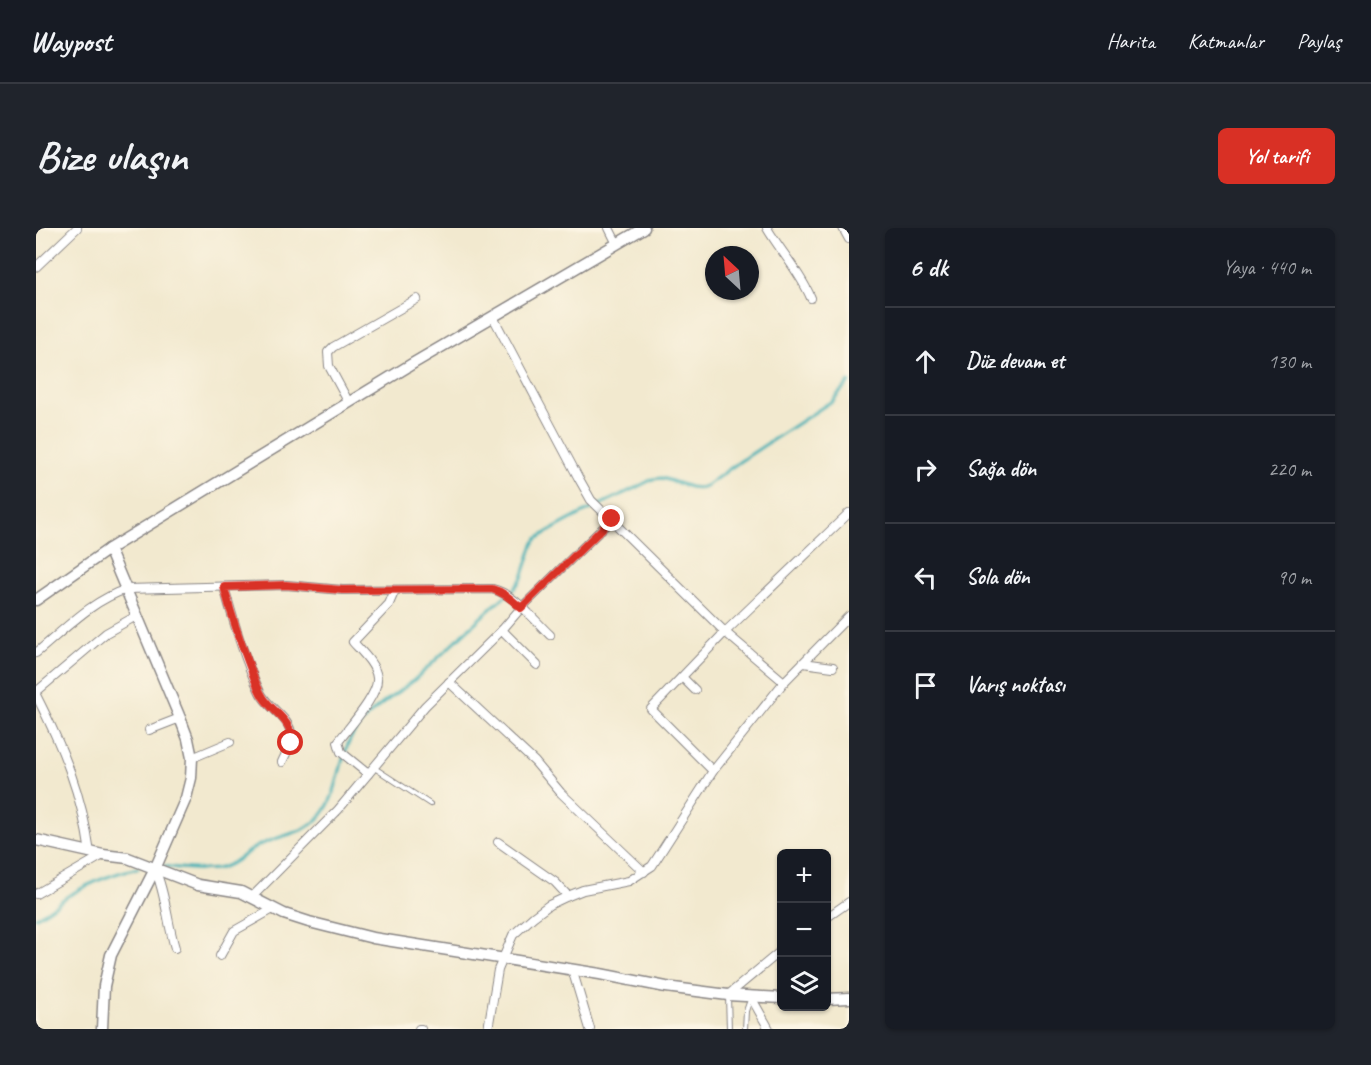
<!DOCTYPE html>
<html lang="tr">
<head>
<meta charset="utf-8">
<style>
	:root { --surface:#171b24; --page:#20242c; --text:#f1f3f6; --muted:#9ea1a6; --line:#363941; --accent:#d93025 }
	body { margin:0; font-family:Caveat,sans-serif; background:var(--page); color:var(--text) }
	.controls { position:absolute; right:18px; bottom:18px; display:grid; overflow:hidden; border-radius:9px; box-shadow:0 2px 4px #0004 }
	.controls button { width:54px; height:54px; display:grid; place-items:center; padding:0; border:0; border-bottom:2px solid var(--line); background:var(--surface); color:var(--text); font:30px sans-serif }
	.compass { position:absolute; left:669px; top:18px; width:54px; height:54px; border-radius:50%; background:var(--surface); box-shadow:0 2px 4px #0004; rotate:334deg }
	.stop { position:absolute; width:18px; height:18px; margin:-14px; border:4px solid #d93025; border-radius:50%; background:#fff }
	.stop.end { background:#d93025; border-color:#fff; box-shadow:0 2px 6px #0008 }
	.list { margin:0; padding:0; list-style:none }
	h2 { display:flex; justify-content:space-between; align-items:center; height:78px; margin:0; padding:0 24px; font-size:26px }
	h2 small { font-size:20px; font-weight:400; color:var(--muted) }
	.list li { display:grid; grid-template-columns:39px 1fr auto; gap:18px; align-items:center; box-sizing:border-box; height:108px; padding:0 24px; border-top:2px solid var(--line) }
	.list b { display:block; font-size:22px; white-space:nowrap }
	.list em { font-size:20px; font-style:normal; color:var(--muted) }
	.icon { flex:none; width:33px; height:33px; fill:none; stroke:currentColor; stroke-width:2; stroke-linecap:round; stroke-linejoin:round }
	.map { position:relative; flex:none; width:813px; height:801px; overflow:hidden; border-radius:9px }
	header { display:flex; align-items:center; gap:36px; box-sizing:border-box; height:84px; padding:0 30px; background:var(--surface); border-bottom:2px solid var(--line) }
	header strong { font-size:28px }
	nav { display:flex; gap:33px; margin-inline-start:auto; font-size:21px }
	.intro { display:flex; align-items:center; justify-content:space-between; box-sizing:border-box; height:144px; padding:0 36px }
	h1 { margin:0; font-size:42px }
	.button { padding:15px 27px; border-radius:9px; background:var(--accent); color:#fff; font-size:21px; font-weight:700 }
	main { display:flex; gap:36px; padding:0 36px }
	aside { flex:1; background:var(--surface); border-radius:9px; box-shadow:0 2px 4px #0004 }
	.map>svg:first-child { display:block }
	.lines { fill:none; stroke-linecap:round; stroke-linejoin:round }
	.stream { stroke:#3fb0b6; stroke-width:3 }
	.service-casing { stroke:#8a8685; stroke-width:6 }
	.minor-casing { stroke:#8a8685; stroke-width:10 }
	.tertiary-casing { stroke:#8a8685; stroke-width:13 }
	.service { stroke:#fff; stroke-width:4 }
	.minor { stroke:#fff; stroke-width:8 }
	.tertiary { stroke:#fff; stroke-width:10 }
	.route { stroke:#d93025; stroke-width:8 }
</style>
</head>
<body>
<header>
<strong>Waypost</strong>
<nav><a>Harita</a><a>Katmanlar</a><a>Paylaş</a></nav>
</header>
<div class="intro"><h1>Bize ulaşın</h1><a class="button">Yol tarifi</a></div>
<main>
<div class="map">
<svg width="813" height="801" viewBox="0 0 813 801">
	<rect width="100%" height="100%" fill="#fcf5e5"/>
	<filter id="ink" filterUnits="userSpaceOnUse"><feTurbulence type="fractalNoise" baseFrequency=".0167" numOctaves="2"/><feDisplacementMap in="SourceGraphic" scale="12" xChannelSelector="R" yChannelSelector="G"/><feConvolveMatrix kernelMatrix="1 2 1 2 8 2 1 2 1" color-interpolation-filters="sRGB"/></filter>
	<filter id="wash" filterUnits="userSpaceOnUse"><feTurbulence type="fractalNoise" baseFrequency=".008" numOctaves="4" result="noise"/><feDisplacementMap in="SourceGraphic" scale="24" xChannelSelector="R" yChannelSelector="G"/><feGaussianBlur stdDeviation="1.35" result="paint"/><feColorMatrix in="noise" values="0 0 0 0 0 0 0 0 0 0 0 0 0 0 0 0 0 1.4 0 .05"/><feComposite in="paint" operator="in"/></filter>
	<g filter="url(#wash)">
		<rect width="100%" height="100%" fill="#f2e9cf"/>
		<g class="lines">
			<g class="stream">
				<path d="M126,638c17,2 36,5 54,3 17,-2 29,-18 44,-24 21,-11 49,-11 64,-33 17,-25 15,-60 33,-84 16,-20 37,-32 56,-47 34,-30 65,-64 101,-92l8,-11 11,-34 4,-5c36,-24 78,-40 116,-60l9,-1 28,9 9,1 7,-2 33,-24 93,-61 17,-19"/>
				<path d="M0,689c13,-6 21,-14 32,-21 21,-13 46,-23 70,-28"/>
			</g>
		</g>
	</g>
	<g filter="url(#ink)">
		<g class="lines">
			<defs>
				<g id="service">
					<polyline points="337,539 394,576"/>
					<polyline points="692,768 693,801"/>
					<polyline points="709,801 710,783 715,769"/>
				</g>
				<g id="minor">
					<polyline points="573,0 581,16"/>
					<path d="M731,0c14,24 33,44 44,70"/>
					<polyline points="807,0 813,11"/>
					<polyline points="0,39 41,0"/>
					<polyline points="457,89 542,249 555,272 689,404 748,454"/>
					<polyline points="313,175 293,138 292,124 297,119 381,71"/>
					<path d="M188,359c10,35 20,72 36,105 7,15 27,24 31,40 2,11 -5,21 -9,30"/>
					<polyline points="466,402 501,437"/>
					<path d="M0,425c28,-23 56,-53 91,-64l159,-4 56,5 150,-1c23,5 41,30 58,46"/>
					<polyline points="767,435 797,439"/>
					<polyline points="646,449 659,462"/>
					<polyline points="413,454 499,534 525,565 608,644"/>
					<polyline points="0,464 70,405 102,387"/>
					<path d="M0,467c27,53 46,99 54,158"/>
					<polyline points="113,502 144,490"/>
					<polyline points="156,530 194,514"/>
					<polyline points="677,543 615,481 689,404 813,285"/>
					<path d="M332,546l-27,-22 -3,-10c10,-14 41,-47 39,-64 -1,-13 -15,-26 -24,-36l36,-38 6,-14"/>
					<polyline points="462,614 519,654 532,668"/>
					<path d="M119,641c11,26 12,52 20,79"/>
					<polyline points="0,666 67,627"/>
					<polyline points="216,669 302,582 389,478 466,402 485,380 576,291"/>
					<polyline points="790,690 813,674"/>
					<polyline points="184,728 198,703 237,681"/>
					<polyline points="536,741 554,801"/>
					<polyline points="692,767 746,722"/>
					<polyline points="715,769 733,801"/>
					<polyline points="383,801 385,801"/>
					<polyline points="452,801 462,742 477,707 497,689 513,677 532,668 547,662 593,653 616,638 677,543 748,454 813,388"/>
				</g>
				<g id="tertiary">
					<polyline points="0,372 73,321 376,136 608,0"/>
					<polyline points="0,612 67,627 92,630 162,657 205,664 248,686 273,694 337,710 564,746 630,759 692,767 746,770"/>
					<polyline points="790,771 813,770"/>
					<polyline points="66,801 68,758 75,727 119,641 150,570 155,550 156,530 152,511 144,490 73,321"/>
				</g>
			</defs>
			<use href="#service" class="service-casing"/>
			<use href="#minor" class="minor-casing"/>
			<use href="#tertiary" class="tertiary-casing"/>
			<use href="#service" class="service"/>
			<use href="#minor" class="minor"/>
			<use href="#tertiary" class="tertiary"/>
		</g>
	</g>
	<g class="lines" filter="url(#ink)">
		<path class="route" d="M255,515c3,-22 -18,-30 -28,-46 -6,-9 -9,-20 -13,-30 -10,-26 -19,-53 -26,-80l62,-2 56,5 150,-1c12,3 20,11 29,19l91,-89"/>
	</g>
</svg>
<div class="controls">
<button>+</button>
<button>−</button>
<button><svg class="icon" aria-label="layers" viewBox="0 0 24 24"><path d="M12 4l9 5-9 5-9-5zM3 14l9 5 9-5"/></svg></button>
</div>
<svg class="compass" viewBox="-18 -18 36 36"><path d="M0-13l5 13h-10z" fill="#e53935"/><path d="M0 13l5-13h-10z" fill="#9ea1a6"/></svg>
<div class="stop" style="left:255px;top:515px"></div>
<div class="stop end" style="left:576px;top:291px"></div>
</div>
<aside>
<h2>6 dk<small>Yaya · 440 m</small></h2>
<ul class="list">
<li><svg class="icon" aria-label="ahead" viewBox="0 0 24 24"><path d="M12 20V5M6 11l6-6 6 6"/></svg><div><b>Düz devam et</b></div><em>130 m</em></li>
<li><svg class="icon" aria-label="right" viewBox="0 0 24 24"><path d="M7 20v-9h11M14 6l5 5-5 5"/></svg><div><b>Sağa dön</b></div><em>220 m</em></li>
<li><svg class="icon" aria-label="left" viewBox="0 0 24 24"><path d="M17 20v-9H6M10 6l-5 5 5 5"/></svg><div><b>Sola dön</b></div><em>90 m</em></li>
<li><svg class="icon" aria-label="arrive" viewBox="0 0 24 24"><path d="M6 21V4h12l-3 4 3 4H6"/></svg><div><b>Varış noktası</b></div></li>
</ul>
</aside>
</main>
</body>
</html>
